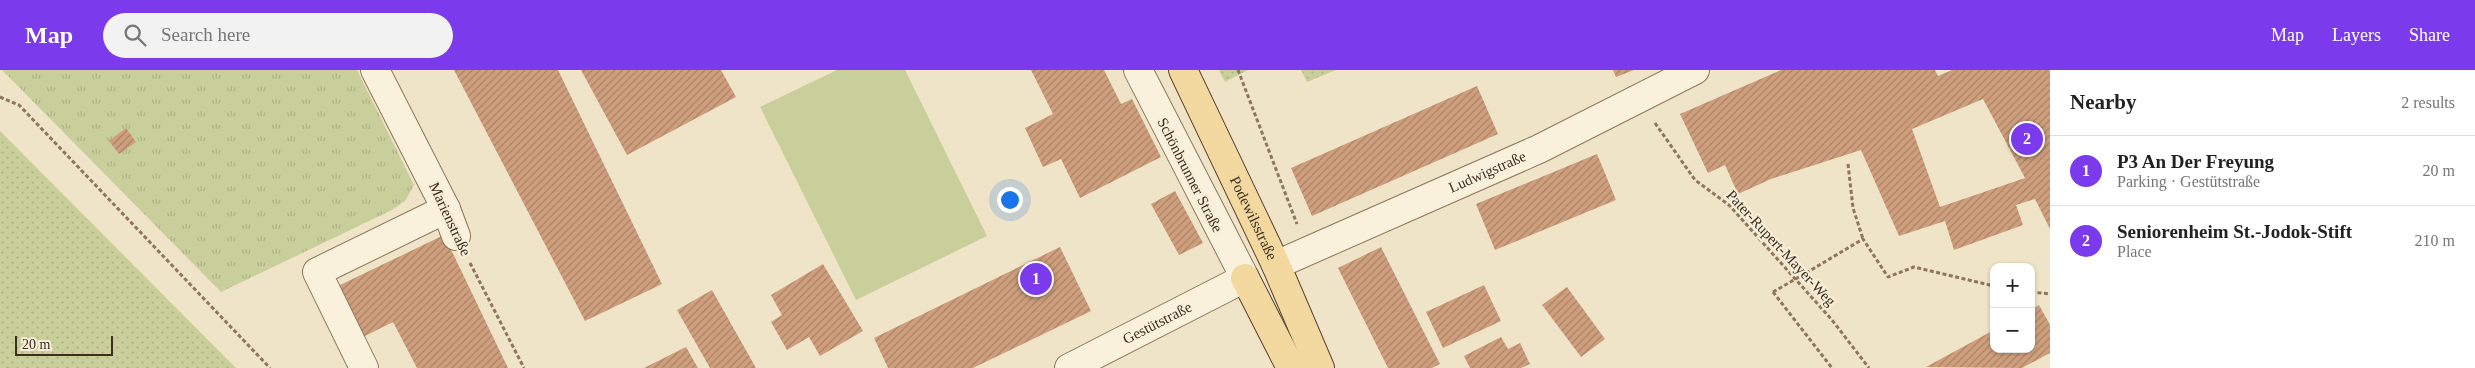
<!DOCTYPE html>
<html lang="en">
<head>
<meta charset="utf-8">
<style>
	:root { --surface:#fff; --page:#f2f2f2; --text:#222; --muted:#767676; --line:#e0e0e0; --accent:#7c3aed }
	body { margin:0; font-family:Georgia,serif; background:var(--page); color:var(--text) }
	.controls { position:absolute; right:15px; bottom:15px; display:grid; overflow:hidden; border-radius:10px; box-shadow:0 1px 4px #0004 }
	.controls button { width:45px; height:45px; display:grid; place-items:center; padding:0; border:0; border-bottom:1px solid var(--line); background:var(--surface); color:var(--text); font:25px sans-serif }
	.scale { position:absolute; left:15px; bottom:12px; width:98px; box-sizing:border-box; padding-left:5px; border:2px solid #3d2e20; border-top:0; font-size:14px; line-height:18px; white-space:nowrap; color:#3d2e20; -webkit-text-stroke:4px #f7eed8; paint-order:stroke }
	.you { position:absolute; left:1009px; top:129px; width:18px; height:18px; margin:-12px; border:4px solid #fff; border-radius:50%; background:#1a73e8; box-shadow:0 0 0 8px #1a73e833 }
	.badge { display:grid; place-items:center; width:32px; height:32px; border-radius:50%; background:var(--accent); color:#fff; font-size:16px; font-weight:700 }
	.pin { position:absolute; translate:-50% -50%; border:2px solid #fff; box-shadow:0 1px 5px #0006 }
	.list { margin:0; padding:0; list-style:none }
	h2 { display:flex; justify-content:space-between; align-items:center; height:65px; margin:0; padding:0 20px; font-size:21px }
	h2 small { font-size:16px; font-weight:400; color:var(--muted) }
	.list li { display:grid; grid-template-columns:32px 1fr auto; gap:15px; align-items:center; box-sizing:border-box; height:70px; padding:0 20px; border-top:1px solid var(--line) }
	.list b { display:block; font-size:19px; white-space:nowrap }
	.list p { margin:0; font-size:16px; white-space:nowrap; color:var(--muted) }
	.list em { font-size:16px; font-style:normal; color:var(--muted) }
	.icon { flex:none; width:28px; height:28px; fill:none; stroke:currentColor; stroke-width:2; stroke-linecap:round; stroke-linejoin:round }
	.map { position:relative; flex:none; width:2050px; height:298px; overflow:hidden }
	header { display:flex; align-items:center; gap:30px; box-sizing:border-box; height:70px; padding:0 25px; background:var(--accent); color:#fff }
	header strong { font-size:24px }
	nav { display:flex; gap:28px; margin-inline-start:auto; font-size:18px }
	.search { width:350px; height:45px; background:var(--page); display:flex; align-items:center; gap:12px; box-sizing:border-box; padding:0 18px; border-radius:28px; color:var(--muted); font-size:19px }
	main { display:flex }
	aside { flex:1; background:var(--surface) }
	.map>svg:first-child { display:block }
	.grass { fill:url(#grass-tufts) }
	.park { fill:url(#park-dots) }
	.pitch { fill:#c9cf9b }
	.building { fill:url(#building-hatch); fill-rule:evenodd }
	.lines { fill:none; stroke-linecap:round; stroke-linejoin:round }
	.minor-casing { stroke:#8d765c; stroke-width:30 }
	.major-casing { stroke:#5b4430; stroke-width:30 }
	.path { stroke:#8d765c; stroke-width:3; stroke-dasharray:4 2.5; stroke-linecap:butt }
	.minor { stroke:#faf1dc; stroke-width:28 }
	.major { stroke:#f3d9a0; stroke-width:28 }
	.path-bridge { stroke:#8d765c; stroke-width:3; stroke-dasharray:4 2.5; stroke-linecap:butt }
	.labels { text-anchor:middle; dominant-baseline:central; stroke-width:4.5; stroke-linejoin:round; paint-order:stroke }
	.street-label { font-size:15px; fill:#3d2e20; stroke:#f7eed8 }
</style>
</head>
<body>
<header>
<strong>Map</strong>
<div class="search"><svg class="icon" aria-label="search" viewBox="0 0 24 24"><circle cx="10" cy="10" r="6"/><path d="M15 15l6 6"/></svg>Search here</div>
<nav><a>Map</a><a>Layers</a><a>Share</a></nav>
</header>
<main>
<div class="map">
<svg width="2050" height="298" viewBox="0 0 2050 298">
	<defs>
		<pattern id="grass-tufts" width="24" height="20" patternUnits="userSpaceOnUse" patternTransform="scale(1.25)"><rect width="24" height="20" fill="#c9cf9b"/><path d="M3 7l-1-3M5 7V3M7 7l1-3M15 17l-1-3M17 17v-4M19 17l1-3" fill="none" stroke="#aeb285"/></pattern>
		<pattern id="park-dots" width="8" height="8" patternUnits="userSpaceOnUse" patternTransform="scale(1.25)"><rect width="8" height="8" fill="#c9cf9b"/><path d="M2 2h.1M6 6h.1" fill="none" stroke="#aeb285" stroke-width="1.8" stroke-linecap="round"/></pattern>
		<pattern id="building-hatch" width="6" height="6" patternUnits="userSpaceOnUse" patternTransform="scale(1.25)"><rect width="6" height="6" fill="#cf9f7d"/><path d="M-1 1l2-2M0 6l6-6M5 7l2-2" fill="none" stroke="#a98266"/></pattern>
	</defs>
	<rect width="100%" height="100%" fill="#f0e4c8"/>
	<polygon class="grass" points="2,0 357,0 414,115 405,131 392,140 221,222"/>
	<g class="park">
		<polygon points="1219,0 1248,0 1225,12"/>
		<polygon points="1301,0 1336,0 1307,12"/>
		<polygon points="0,61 236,298 0,298"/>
	</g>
	<polygon class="pitch" points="837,0 905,0 987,166 856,230 760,37"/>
	<g class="building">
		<polygon points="454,0 558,0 662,214 585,251"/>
		<polygon points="581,0 721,0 736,27 627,85"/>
		<polygon points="1031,0 1104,0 1121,34 1132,29 1161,87 1080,128 1061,89 1043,97 1025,58 1053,44"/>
		<polygon points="1613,0 1634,0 1616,7"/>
		<path d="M1781,0h154l3,6 14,-6h98v159l-15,-30 -19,6 7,20 -69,25 -9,-29 -46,15 -38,-86 -90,29 -33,15 -13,-29 -17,8 -28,-59zM1983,29l42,79 -85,29 -28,-78z"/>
		<polygon points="1477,16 1498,64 1312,146 1291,98"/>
		<polygon points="126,58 136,72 119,84 109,71"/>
		<polygon points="1597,84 1616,130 1495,180 1476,134"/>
		<polygon points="1175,121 1203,173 1179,185 1151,134"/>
		<polygon points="444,165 508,298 417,298 393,252 363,267 338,216"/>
		<polygon points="1060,177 1091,241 973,298 888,298 874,268"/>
		<polygon points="1381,177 1440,294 1432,298 1388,298 1338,198"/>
		<polygon points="823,194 863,261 820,286 809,267 787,280 771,252 782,245 771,225"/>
		<polygon points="1484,215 1501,251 1443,278 1426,242"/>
		<polygon points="1567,217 1605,269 1581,287 1542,235"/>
		<polygon points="712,220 756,298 710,298 677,240"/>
		<polygon points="2039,235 2050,255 2050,283 2022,298 1926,297 1994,260 1994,279 2031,279 2031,240"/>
		<polygon points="1501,267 1508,279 1520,273 1530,294 1521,298 1470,298 1464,286"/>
		<polygon points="686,277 698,298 644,298"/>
	</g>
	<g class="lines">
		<defs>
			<g id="minor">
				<polyline points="375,0 446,139 456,166"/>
				<path id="s1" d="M1276,195l263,-116 156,-79"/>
				<polyline points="364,298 317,202 446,139"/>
				<path id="s2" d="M1069,298l176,-90 -107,-208"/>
			</g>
			<g id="major">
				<path id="s3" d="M1183,0l93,195 44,103"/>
				<polyline points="1245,208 1291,298"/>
			</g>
		</defs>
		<use href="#minor" class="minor-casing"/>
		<use href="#major" class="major-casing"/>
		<g class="path">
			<polyline points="1238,0 1297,154"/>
			<polyline points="0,27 19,35 270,298"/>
			<polyline points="1655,53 1695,110 1729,135 1832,250 1869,298"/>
			<polyline points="1848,94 1853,138 1863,169"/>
			<polyline points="470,193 524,298"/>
			<polyline points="1806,203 1863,169 1888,207 1914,197 1994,216"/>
			<polyline points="1773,222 1832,298"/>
			<polyline points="2031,222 2050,224"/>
		</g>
		<use href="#minor" class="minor"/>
		<use href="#major" class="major"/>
		<polyline class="path-bridge" points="1773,222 1806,203"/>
	</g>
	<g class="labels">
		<g class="street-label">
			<text stroke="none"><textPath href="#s1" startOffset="231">Ludwigstraße</textPath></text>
			<text transform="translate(1190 105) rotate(63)">Schönbrunner Straße</text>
			<text stroke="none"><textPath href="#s3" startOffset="164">Podewilsstraße</textPath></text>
			<text transform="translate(450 149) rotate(65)">Marienstraße</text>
			<text transform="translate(1781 178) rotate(47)">Pater-Rupert-Mayer-Weg</text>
			<text stroke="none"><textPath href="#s2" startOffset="99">Gestütstraße</textPath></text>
		</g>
	</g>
</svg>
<div class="controls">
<button>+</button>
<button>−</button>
</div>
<div class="scale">20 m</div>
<div class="you"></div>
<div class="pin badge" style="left:1036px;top:209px">1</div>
<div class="pin badge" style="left:2027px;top:69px">2</div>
</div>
<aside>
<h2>Nearby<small>2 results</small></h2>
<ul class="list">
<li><span class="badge">1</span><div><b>P3 An Der Freyung</b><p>Parking · Gestütstraße</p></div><em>20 m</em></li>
<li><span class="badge">2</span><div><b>Seniorenheim St.-Jodok-Stift</b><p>Place</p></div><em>210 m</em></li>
</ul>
</aside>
</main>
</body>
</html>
